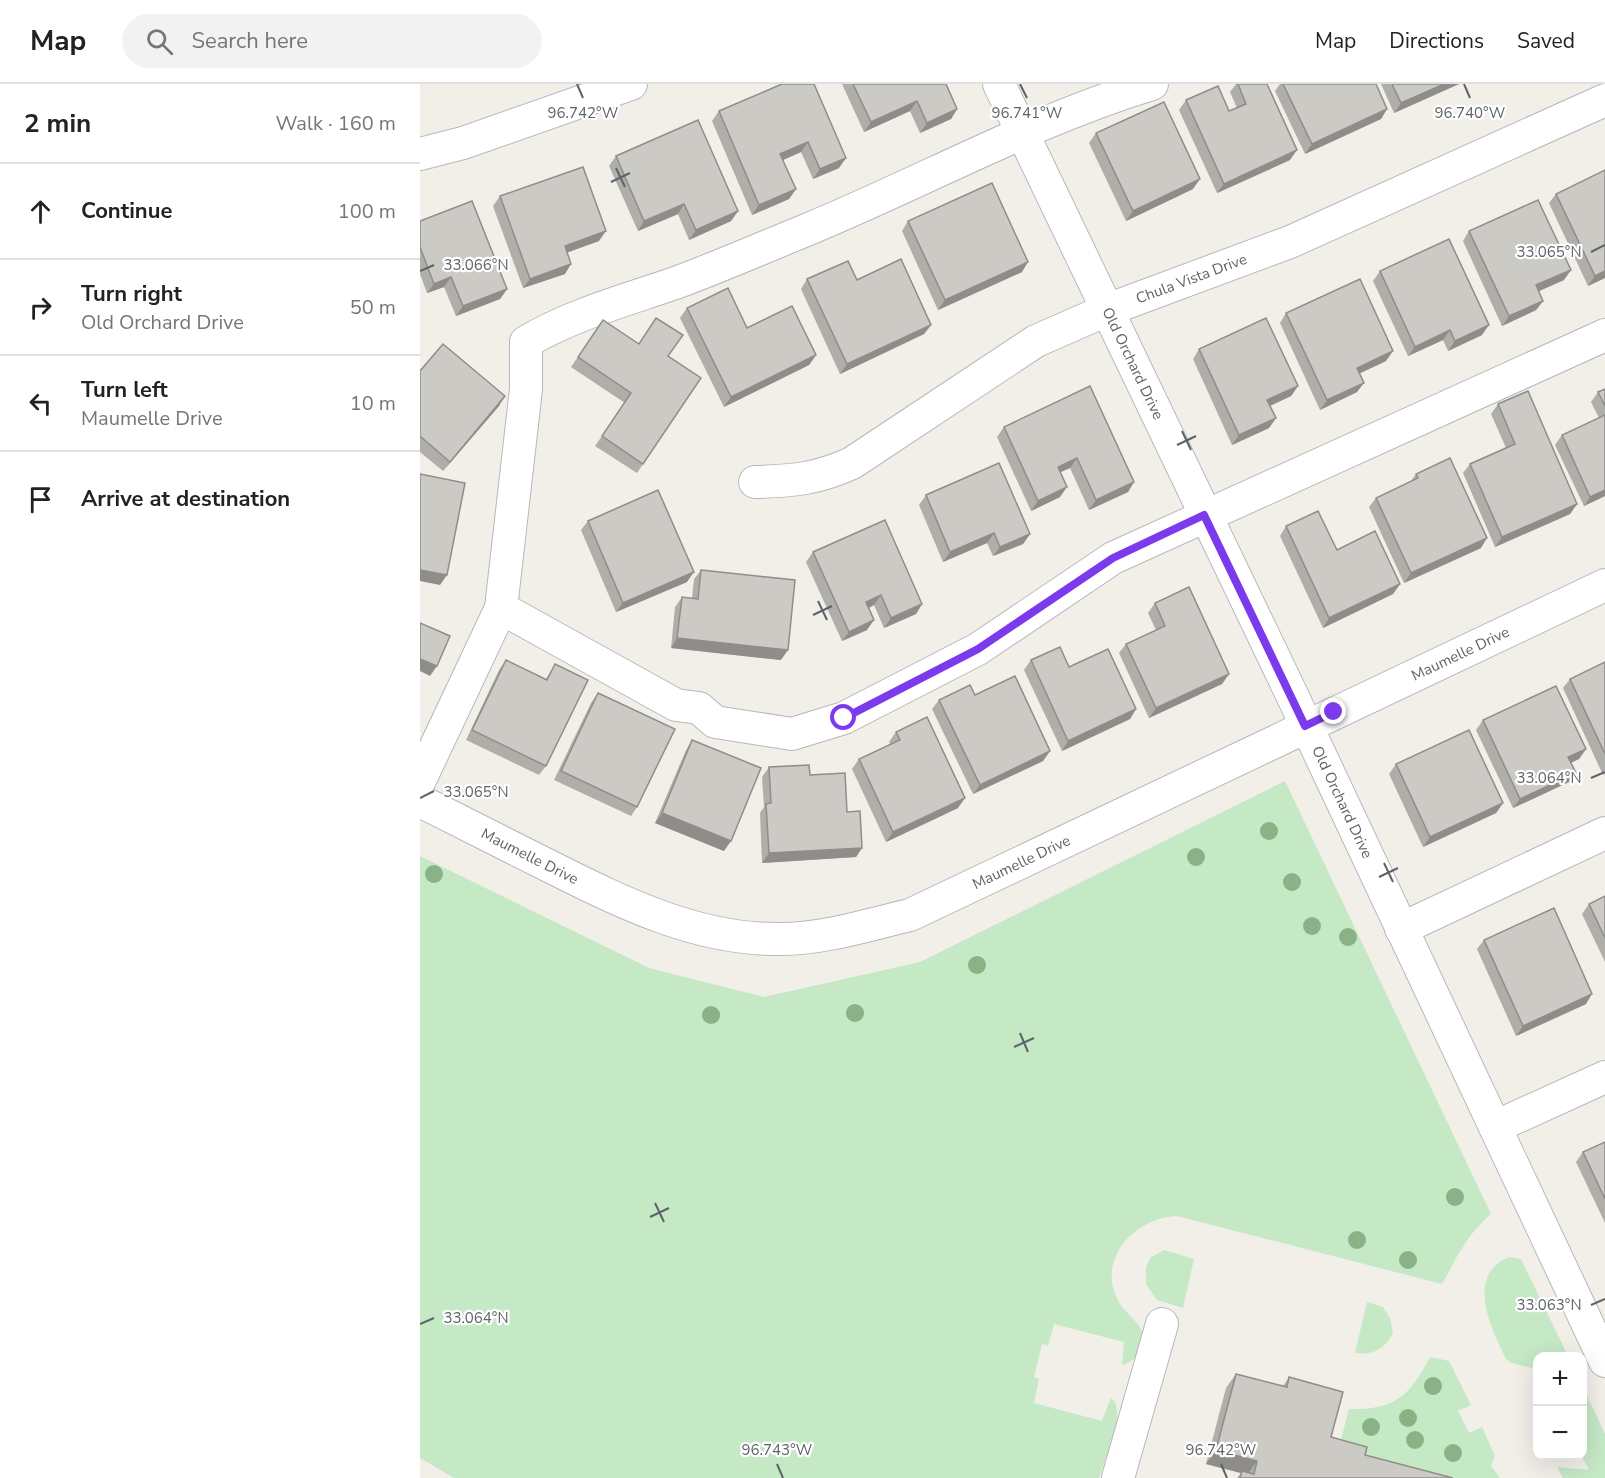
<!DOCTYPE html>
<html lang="en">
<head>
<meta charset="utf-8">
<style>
	:root { --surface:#fff; --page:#f2f2f2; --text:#222; --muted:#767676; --line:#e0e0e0 }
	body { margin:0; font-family:"Nunito Sans",sans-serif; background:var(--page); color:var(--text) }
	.controls { position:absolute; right:18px; bottom:18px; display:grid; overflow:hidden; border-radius:12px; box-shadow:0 6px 24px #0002 }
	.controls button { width:54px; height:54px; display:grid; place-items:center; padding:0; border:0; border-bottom:2px solid var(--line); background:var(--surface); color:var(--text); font:30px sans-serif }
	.stop { position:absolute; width:18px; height:18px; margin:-14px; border:4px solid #7c3aed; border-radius:50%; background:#fff }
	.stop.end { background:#7c3aed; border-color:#fff; box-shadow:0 2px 6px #0008 }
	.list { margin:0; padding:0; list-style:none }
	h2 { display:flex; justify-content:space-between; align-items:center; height:78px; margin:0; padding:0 24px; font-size:26px }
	h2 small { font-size:20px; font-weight:400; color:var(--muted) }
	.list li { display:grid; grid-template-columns:39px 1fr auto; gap:18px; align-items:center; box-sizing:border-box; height:96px; padding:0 24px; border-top:2px solid var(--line) }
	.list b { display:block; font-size:22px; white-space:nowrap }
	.list p { margin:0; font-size:20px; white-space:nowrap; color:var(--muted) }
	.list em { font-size:20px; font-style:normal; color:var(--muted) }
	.icon { flex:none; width:33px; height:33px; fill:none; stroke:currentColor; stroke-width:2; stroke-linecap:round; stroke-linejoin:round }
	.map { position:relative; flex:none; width:1185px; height:1394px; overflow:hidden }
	header { display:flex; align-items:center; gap:36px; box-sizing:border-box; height:84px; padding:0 30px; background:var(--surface); border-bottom:2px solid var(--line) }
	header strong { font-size:28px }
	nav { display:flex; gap:33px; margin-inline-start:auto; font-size:21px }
	.search { width:420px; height:54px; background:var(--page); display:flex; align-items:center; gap:15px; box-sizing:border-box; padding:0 21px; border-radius:33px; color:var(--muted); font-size:22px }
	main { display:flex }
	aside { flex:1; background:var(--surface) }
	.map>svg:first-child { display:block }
	.green { fill:#c5e8c5 }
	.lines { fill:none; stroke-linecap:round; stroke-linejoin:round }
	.minor-casing { stroke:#b5b8bc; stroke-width:34 }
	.minor { stroke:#fff; stroke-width:32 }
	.tree { fill:#89b387 }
	.wall { fill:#afaea9 }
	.shaded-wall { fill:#8f8d8a }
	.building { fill:#cccac5; stroke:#8f8d8a; stroke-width:1.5 }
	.route { stroke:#7c3aed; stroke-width:8 }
	.ticks { fill:none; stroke:#5f6368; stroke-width:2 }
	.labels { text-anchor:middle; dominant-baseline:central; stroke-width:4.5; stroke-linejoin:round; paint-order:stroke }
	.street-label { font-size:15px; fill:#5f6368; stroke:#fff }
	.ticks-label { font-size:15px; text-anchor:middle; fill:#5f6368; stroke:#fff; stroke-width:4.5; stroke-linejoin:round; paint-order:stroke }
</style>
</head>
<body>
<header>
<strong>Map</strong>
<div class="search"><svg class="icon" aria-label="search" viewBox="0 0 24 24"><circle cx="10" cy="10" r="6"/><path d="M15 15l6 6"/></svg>Search here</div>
<nav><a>Map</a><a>Directions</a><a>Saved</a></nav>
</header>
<main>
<aside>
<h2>2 min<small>Walk · 160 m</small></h2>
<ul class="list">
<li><svg class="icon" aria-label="ahead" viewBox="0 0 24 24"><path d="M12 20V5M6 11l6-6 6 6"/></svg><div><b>Continue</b></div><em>100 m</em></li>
<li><svg class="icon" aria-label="right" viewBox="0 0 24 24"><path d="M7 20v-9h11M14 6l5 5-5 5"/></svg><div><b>Turn right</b><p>Old Orchard Drive</p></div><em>50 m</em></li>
<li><svg class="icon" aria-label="left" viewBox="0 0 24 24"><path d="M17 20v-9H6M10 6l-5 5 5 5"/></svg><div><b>Turn left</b><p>Maumelle Drive</p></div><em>10 m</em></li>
<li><svg class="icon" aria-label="arrive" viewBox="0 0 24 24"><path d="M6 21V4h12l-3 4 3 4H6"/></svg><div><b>Arrive at destination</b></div></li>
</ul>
</aside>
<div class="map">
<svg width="1185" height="1394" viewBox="0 0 1185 1394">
	<rect width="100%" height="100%" fill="#f1efe8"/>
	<g class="green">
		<path d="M865,697l206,433c-24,20 -34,43 -49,70l-265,-68c-43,2 -83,44 -57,88 6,10 24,21 23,34 0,12 -10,25 -21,27l2,-23 -70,-18 -6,22 -6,-2 -8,33 5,2 -5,24 68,18 9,-23c17,11 -7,63 -12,80h-645l-34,-20v-602l229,112 115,29 156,-35z"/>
		<polygon points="744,1166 774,1175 763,1224 737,1216 726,1200 726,1184 730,1174"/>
		<path d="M1089,1173l12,2 47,97h-30l-1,13 -26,-6 -5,-4c-14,-30 -42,-83 3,-102z"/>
		<path d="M947,1218l16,5 7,11 3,16c-10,16 -20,21 -38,19z"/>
		<path d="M1010,1273l19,4 22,44 -13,6 11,22 13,-6 13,29 -4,10 9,12h-111l-49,-35 9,-34c46,1 60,-12 81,-52z"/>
		<polygon points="1163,1303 1185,1350 1185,1394 1143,1394 1137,1383 1169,1386 1162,1372"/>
	</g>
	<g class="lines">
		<defs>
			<g id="minor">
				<path id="s1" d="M579,0l293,611 313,666"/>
				<polyline points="0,70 43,59 211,0"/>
				<path id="s2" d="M335,398c38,-1 62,-3 97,-19l184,-122 71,-31 183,-68 315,-142"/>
				<path d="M81,524l25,-219v-47c47,-28 101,-42 152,-60 43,-16 84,-34 126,-51 117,-48 227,-110 348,-147"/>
				<polyline points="0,696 81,524 256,621 279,624 295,638 372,650 424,634 558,565 693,474 1185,251"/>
				<path id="s3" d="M0,717c44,22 87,44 131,66 72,36 146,73 229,72 44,0 87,-14 130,-24l695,-330"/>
				<polyline points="981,845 1185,749"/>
				<polyline points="1075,1043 1185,993"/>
				<polyline points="698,1394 742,1240"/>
			</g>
		</defs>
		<use href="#minor" class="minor-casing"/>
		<use href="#minor" class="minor"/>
	</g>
	<g class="tree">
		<circle cx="849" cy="747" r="9"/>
		<circle cx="776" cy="773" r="9"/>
		<circle cx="14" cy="790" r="9"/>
		<circle cx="872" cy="798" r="9"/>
		<circle cx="892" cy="842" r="9"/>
		<circle cx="928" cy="853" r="9"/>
		<circle cx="557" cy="881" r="9"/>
		<circle cx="435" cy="929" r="9"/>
		<circle cx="291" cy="931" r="9"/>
		<circle cx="1035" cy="1113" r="9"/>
		<circle cx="937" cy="1156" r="9"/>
		<circle cx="988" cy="1176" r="9"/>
		<circle cx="1013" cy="1302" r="9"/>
		<circle cx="988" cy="1334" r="9"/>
		<circle cx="951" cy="1343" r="9"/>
		<circle cx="995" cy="1356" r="9"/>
		<circle cx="1033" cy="1369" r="9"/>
	</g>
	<g class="wall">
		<polygon points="362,0 419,84 393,95 381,68 363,76 376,105 369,115 332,131 292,37 299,27"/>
		<polygon points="422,0 526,0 537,25 531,35 500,49 490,27 444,48"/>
		<polygon points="816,0 847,0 870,76 797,109 759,26 766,16 809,27 817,24 810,8"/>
		<polygon points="860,0 956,0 967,25 961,35 885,70 855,7"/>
		<polygon points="961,0 1039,0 974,29"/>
		<polygon points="676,49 773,105 706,137 669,59"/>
		<polygon points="196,72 318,127 311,137 269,156 258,130 218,147 189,82"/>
		<polygon points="1136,110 1185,194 1168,202 1129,119"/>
		<polygon points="80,112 179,157 147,168 145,190 103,204 73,122"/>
		<polygon points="0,137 87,205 80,215 36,232 24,203 7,209 0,190"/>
		<polygon points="488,137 602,188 518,226 482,147"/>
		<polygon points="1049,147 1144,196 1119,207 1123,217 1116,226 1082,242 1043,157"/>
		<polygon points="960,187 1062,251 1028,267 1023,256 988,272 953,197"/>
		<polygon points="387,195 437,196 511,241 504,250 420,290 381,205"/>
		<polygon points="267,224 396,271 389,281 304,323 260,234"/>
		<polygon points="866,229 966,277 940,289 937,308 900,326 860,239"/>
		<polygon points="183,236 219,260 248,272 281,294 217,389 175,362 205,319 151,283"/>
		<polygon points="779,265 878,302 871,312 850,322 856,334 849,344 812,361 773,275"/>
		<polygon points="0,287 79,322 23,387 0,368"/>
		<polygon points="1185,305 1185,412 1164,422 1135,361 1142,351 1179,334 1171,318 1178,308"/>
		<polygon points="1078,320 1157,420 1150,430 1075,463 1043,389 1050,380 1086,364 1071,330"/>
		<polygon points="584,343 714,398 708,408 669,426 650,384 641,388 640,413 611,427 577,353"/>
		<polygon points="996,390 1061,464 984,499 949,423 956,414 991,397"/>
		<polygon points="506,411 610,450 603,460 573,472 567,459 523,478 499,421"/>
		<polygon points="168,437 267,498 196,528 161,446"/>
		<polygon points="866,442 917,466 980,500 973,510 903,544 860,452"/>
		<polygon points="393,468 502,520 496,530 464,544 454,521 449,524 447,546 422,557 386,478"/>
		<polygon points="281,486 361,576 251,564 255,523 262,513 272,514 274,495"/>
		<polygon points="735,519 809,590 802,600 729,634 699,569 706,560 736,546 728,529"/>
		<polygon points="86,576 126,595 135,580 126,682 119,691 46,656 79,586"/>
		<polygon points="611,576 649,583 716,625 710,635 642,667 604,586"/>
		<polygon points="1185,578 1185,690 1183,691 1143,604 1150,595"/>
		<polygon points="178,609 217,723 211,732 134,696 171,619"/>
		<polygon points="555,611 630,667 623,677 553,710 512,625 519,616"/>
		<polygon points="1063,636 1166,665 1159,675 1151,679 1156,689 1149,698 1093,724 1056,646"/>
		<polygon points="476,648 538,724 466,758 432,685 439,675 470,660 469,658"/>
		<polygon points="272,656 304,767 235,739 266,666"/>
		<polygon points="976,680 1083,719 1076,729 1003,763 969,690"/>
		<polygon points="349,683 390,691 427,728 442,764 436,773 342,779 340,729 344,723 342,693"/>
		<polygon points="1185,812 1185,878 1162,830 1169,820"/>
		<polygon points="1064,856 1166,920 1096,952 1057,865"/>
		<polygon points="1185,1058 1185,1139 1156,1078 1163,1068"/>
		<polygon points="816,1290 863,1302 869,1293 911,1353 945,1371 1033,1394 817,1394 821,1389 786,1380 806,1304"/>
	</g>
	<g class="shaded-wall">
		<polygon points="1024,0 1039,0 974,29 981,19"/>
		<polygon points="497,17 490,27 444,48 451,38"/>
		<polygon points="537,25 531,35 500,49 507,39"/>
		<polygon points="967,25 961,35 885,70 892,60"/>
		<polygon points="388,58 381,68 354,80 360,70"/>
		<polygon points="877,66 870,76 797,109 804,100"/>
		<polygon points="426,74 419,84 393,95 400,85"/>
		<polygon points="780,95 773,105 706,137 713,127"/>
		<polygon points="376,105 369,115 332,131 339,121"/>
		<polygon points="264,120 258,130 218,147 224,137"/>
		<polygon points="318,127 311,137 269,156 276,146"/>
		<polygon points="186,147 179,157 138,172 145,162"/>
		<polygon points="608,178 602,188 518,226 525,216"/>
		<polygon points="151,180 145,190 103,204 110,195"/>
		<polygon points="1151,186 1144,196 1110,211 1116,201"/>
		<polygon points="1185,187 1185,194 1168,202 1175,192"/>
		<polygon points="31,193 24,203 7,209 14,200"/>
		<polygon points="87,205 80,215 36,232 43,222"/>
		<polygon points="1123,217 1116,226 1082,242 1089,232"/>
		<polygon points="511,241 504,250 420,290 427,280"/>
		<polygon points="1069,241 1062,251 1028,267 1035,257"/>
		<polygon points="1030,246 1023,256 988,272 995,263"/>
		<polygon points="973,267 966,277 930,294 937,284"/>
		<polygon points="396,271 389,281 304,323 311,313"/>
		<polygon points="944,299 937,308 900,326 907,316"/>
		<polygon points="878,302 871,312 841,326 847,316"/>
		<polygon points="85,312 79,322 23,387 30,378"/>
		<polygon points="856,334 849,344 812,361 819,351"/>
		<polygon points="657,374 650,384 631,392 638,383"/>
		<polygon points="714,398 708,408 669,426 676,416"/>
		<polygon points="647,403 640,413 611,427 618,417"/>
		<polygon points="1185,406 1185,412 1164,422 1170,413"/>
		<polygon points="1157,420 1150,430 1075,463 1082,453"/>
		<polygon points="574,449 567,459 523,478 530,468"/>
		<polygon points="610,450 603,460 573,472 580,463"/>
		<polygon points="1067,454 1061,464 984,499 991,489"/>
		<polygon points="0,486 27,491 20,501 0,497"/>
		<polygon points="274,488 267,498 196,528 203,519"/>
		<polygon points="980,500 973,510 903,544 909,534"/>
		<polygon points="461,511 454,521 439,528 446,518"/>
		<polygon points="502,520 496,530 464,544 471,534"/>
		<polygon points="454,536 447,546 422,557 429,548"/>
		<polygon points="257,554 368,566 361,576 251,564"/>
		<polygon points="0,575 17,582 10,592 0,587"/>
		<polygon points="809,590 802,600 729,634 736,624"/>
		<polygon points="716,625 710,635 642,667 648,657"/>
		<polygon points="1166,665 1159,675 1141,683 1148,673"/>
		<polygon points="630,667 623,677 553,710 560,701"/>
		<polygon points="1156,689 1149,698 1093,724 1100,715"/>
		<polygon points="545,714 538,724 466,758 473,748"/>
		<polygon points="1083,719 1076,729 1003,763 1010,753"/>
		<polygon points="242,729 311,757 304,767 235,739"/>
		<polygon points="442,764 436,773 342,779 349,769"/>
		<polygon points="1172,910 1166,920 1096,952 1103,942"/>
		<polygon points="796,1366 837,1377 827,1391 822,1387 821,1389 786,1380"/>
	</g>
	<g class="building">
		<polygon points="362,0 394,0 426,74 400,85 388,58 360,70 376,105 339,121 299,27"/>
		<polygon points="433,0 526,0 537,25 507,39 497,17 451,38"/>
		<polygon points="818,0 847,0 877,66 804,100 766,16 798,2 809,27 826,20"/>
		<polygon points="863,0 956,0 967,25 892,60"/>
		<polygon points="972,0 1024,0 981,19"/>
		<polygon points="744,18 780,95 713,127 676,49"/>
		<polygon points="278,36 318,127 276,146 264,120 224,137 196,72"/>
		<polygon points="163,83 186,147 145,162 151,180 110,195 80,112"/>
		<polygon points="1185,86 1185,187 1175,192 1136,110"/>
		<polygon points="572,99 608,178 525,216 488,137"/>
		<polygon points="1118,116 1151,186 1116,201 1123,217 1089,232 1049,147"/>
		<polygon points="52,117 87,205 43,222 31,193 14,200 0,163 0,137"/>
		<polygon points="1029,155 1069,241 1035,257 1030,246 995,263 960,187"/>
		<polygon points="481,175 511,241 427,280 387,195 428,177 437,196"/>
		<polygon points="940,195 973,267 937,284 944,299 907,316 866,229"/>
		<polygon points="308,204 327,244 372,222 396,271 311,313 267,224"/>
		<polygon points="236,234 263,251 248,272 281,294 223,380 182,352 211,309 158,273 183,236 219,260"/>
		<polygon points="846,234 878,302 847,316 856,334 819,351 779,265"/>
		<polygon points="23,260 85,312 30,378 0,352 0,287"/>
		<polygon points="670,302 714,398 676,416 657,374 638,383 647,403 618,417 584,343"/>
		<polygon points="1185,305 1185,322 1178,308"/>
		<polygon points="1108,307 1157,420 1082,453 1050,380 1095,360 1078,320"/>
		<polygon points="1185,331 1185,406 1170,413 1142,351"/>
		<polygon points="1030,374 1067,454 991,489 956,414 998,394 996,390"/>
		<polygon points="579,379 610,450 580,463 574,449 530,468 506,411"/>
		<polygon points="0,390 45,399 27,491 0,486"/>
		<polygon points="238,406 274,488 203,519 168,437"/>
		<polygon points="898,427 917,466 955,447 980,500 909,534 866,442"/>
		<polygon points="465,436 502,520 471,534 461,511 446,518 454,536 429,548 393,468"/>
		<polygon points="281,486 375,496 368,566 257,554 262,513 278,515"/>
		<polygon points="769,503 809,590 736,624 706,560 745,542 735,519"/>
		<polygon points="0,539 30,552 17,582 0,575"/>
		<polygon points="640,563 649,583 688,565 716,625 648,657 611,576"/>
		<polygon points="86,576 127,596 135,580 168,596 126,682 52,646"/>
		<polygon points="1185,578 1185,670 1150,595"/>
		<polygon points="595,592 630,667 560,701 519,616 550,601 555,611"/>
		<polygon points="1136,602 1166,665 1148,673 1156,689 1100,715 1063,636"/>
		<polygon points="178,609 255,645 217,723 141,687"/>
		<polygon points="507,633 545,714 473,748 439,675 480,656 476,648"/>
		<polygon points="1049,646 1083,719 1010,753 976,680"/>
		<polygon points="272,656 341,684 311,757 242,729"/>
		<polygon points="389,681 390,691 425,689 427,728 440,727 442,764 349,769 346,720 351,719 349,683"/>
		<polygon points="1185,812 1185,854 1169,820"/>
		<polygon points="1134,824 1172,910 1103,942 1064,856"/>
		<polygon points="1185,1058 1185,1115 1163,1068"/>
		<polygon points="816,1290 867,1303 869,1293 923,1308 911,1353 947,1363 945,1371 1033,1394 820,1394 822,1387 834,1390 837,1377 796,1366"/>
	</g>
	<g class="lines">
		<polyline class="route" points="424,634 558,565 693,474 784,431 885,642 914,628"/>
	</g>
	<path class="ticks" d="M157,0l6,14M600,0l7,14M1044,0l6,14M196,84l9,19M191,98l19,-9M1171,168l14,-7M0,187l14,-6M762,347l9,19M757,361l19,-9M398,517l9,19M393,531l19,-9M1171,694l14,-6M0,714l14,-7M964,779l9,19M959,793l19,-9M600,949l8,19M594,963l20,-9M235,1119l9,19M230,1133l19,-9M1171,1221l14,-6M0,1240l14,-6M357,1380l6,14M801,1380l6,14"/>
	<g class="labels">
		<g class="street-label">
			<text stroke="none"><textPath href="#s2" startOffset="488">Chula Vista Drive</textPath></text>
			<text stroke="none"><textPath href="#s1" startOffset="310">Old Orchard Drive</textPath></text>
			<text stroke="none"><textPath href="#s3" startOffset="1131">Maumelle Drive</textPath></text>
			<text stroke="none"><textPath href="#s1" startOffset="796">Old Orchard Drive</textPath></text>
			<text stroke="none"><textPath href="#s3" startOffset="123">Maumelle Drive</textPath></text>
			<text stroke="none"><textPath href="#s3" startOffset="645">Maumelle Drive</textPath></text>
		</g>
	</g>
	<g class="ticks-label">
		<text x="607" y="34">96.741°W</text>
		<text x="1050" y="34">96.740°W</text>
		<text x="163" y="34">96.742°W</text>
		<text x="1129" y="173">33.065°N</text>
		<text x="56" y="186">33.066°N</text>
		<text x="1129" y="699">33.064°N</text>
		<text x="56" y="713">33.065°N</text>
		<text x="1129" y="1226">33.063°N</text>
		<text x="56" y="1239">33.064°N</text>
		<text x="357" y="1371">96.743°W</text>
		<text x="801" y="1371">96.742°W</text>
	</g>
</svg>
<div class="controls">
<button>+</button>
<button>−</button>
</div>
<div class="stop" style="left:424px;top:634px"></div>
<div class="stop end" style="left:914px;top:628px"></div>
</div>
</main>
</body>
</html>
